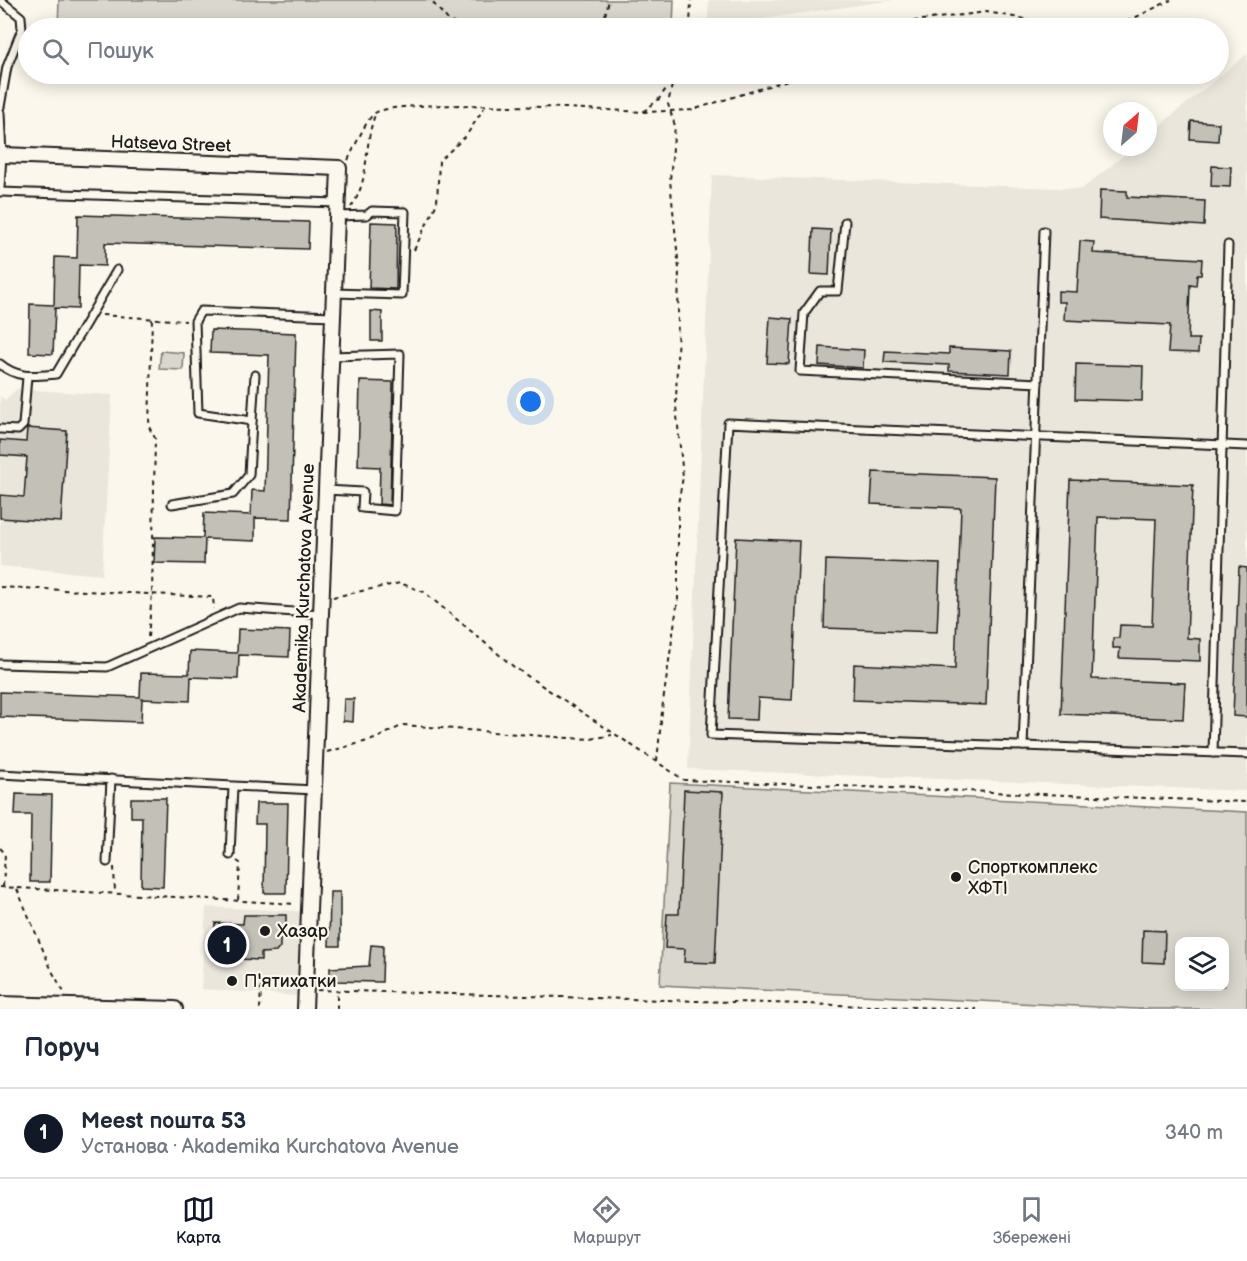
<!DOCTYPE html>
<html lang="uk">
<head>
<meta charset="utf-8">
<style>
	:root { --surface:#fff; --page:#f2f2f3; --text:#1f2937; --muted:#747a83; --line:#e0e1e3; --accent:#111827 }
	body { margin:0; font-family:"Balsamiq Sans",sans-serif; background:var(--page); color:var(--text) }
	.controls { position:absolute; right:18px; bottom:18px; display:grid; overflow:hidden; border-radius:12px; box-shadow:0 3px 15px #0003 }
	.controls button { width:54px; height:54px; display:grid; place-items:center; padding:0; border:0; border-bottom:2px solid var(--line); background:var(--surface); color:var(--text); font:30px sans-serif }
	.compass { position:absolute; left:1103px; top:102px; width:54px; height:54px; border-radius:50%; background:var(--surface); box-shadow:0 3px 15px #0003; rotate:28deg }
	.you { position:absolute; left:531px; top:402px; width:21px; height:21px; margin:-15px; border:4px solid #fff; border-radius:50%; background:#1a73e8; box-shadow:0 0 0 9px #1a73e833 }
	.badge { display:grid; place-items:center; width:39px; height:39px; border-radius:50%; background:var(--accent); color:#fff; font-size:20px; font-weight:700 }
	.pin { position:absolute; translate:-50% -50%; border:3px solid #fff; box-shadow:0 2px 6px #0006 }
	.list { margin:0; padding:0; list-style:none }
	h2 { display:flex; justify-content:space-between; align-items:center; height:78px; margin:0; padding:0 24px; font-size:26px }
	h2 small { font-size:20px; font-weight:400; color:var(--muted) }
	.list li { display:grid; grid-template-columns:39px 1fr auto; gap:18px; align-items:center; box-sizing:border-box; height:90px; padding:0 24px; border-top:2px solid var(--line) }
	.list b { display:block; font-size:22px; white-space:nowrap }
	.list p { margin:0; font-size:20px; white-space:nowrap; color:var(--muted) }
	.list em { font-size:20px; font-style:normal; color:var(--muted) }
	.icon { flex:none; width:33px; height:33px; fill:none; stroke:currentColor; stroke-width:2; stroke-linecap:round; stroke-linejoin:round }
	.map { position:relative; flex:none; width:1247px; height:1009px; overflow:hidden }
	.search { position:absolute; background:var(--surface); box-shadow:0 3px 15px #0003; left:18px; right:18px; top:18px; height:66px; display:flex; align-items:center; gap:15px; box-sizing:border-box; padding:0 21px; border-radius:33px; color:var(--muted); font-size:22px }
	.sheet { height:168px; background:var(--surface) }
	nav { display:flex; justify-content:space-around; align-items:center; box-sizing:border-box; height:84px; border-top:2px solid var(--line); background:var(--surface); font-size:16px; color:var(--muted) }
	nav a { display:grid; justify-items:center; gap:3px }
	nav .on { color:var(--accent) }
	.map>svg:first-child { display:block }
	.built { fill:#eae6dc }
	.green { fill:#dad7ce; stroke:#7b7a75; stroke-width:1.5; fill-rule:evenodd }
	.building { fill:#c3c0b8; stroke:#1c1c1c; stroke-width:1.5 }
	.lines { fill:none; stroke-linecap:round; stroke-linejoin:round }
	.lane-casing { stroke:#1c1c1c; stroke-width:11 }
	.street-casing { stroke:#1c1c1c; stroke-width:18 }
	.path { stroke:#1c1c1c; stroke-width:2; stroke-dasharray:4.5 4.5; stroke-linecap:butt }
	.lane { stroke:#fbf7ec; stroke-width:7 }
	.street { stroke:#fbf7ec; stroke-width:14 }
	.poi-dot { fill:#1c1c1c; stroke:#fbf7ec; stroke-width:2 }
	.labels { text-anchor:middle; dominant-baseline:central; stroke-width:4.5; stroke-linejoin:round; paint-order:stroke }
	.street-label { font-size:18px; fill:#1c1c1c; stroke:#fbf7ec }
	.poi-label { font-size:18px; fill:#1c1c1c; stroke:#fbf7ec; text-anchor:start }
</style>
</head>
<body>
<div class="map">
<svg width="1247" height="1009" viewBox="0 0 1247 1009">
	<rect width="100%" height="100%" fill="#fbf7ec"/>
	<filter id="ink" filterUnits="userSpaceOnUse"><feTurbulence type="fractalNoise" baseFrequency=".0167" numOctaves="2"/><feDisplacementMap in="SourceGraphic" scale="12" xChannelSelector="R" yChannelSelector="G"/><feConvolveMatrix kernelMatrix="1 2 1 2 8 2 1 2 1" color-interpolation-filters="sRGB"/></filter>
	<g filter="url(#ink)">
		<g class="built">
			<polygon points="709,0 894,0 707,27"/>
			<polygon points="1247,54 1247,791 688,769 712,175 1082,189 1134,147 1148,147 1148,135"/>
			<polygon points="17,389 112,395 102,575 0,566 0,396 5,400"/>
			<polygon points="206,907 300,911 297,996 201,989"/>
		</g>
		<g class="green">
			<polygon points="59,0 674,0 673,28 58,28"/>
			<polygon points="161,351 184,353 183,370 159,369"/>
			<path d="M670,783l577,29v197h-110l-477,-24zM1180,942h44v44h-44z"/>
		</g>
		<g class="building">
			<polygon points="1191,121 1219,123 1218,141 1190,139"/>
			<polygon points="1212,166 1231,167 1230,187 1211,186"/>
			<polygon points="1100,190 1127,191 1127,197 1205,201 1204,226 1099,219"/>
			<polygon points="78,215 309,222 308,249 105,243 105,266 79,265 78,309 55,308 53,354 29,353 30,304 54,305 55,257 77,258"/>
			<polygon points="371,222 397,223 396,289 369,288"/>
			<polygon points="813,229 831,230 829,275 811,274"/>
			<polygon points="1080,241 1094,242 1093,253 1202,259 1201,275 1197,275 1196,286 1190,285 1188,339 1199,339 1198,353 1168,352 1170,325 1064,320 1065,302 1058,302 1058,291 1077,292"/>
			<polygon points="371,311 382,312 382,341 371,341"/>
			<polygon points="770,317 792,319 789,364 767,363"/>
			<polygon points="211,330 296,333 291,519 255,518 255,541 205,539 204,564 154,563 155,537 203,538 204,513 251,515 252,490 265,491 269,355 210,353"/>
			<polygon points="820,347 864,350 863,368 819,365"/>
			<polygon points="949,348 1011,351 1010,374 949,371 949,365 884,362 885,351 949,354"/>
			<polygon points="1076,364 1143,366 1142,401 1075,399"/>
			<polygon points="360,381 393,382 390,505 379,504 380,467 358,466"/>
			<polygon points="27,428 67,431 61,522 0,518 0,495 24,497 27,457 0,455 0,440 26,442"/>
			<polygon points="873,472 995,477 986,705 853,700 854,664 955,669 961,508 871,504"/>
			<polygon points="1070,480 1193,485 1187,638 1200,639 1200,661 1119,658 1120,648 1113,648 1113,638 1119,638 1120,625 1152,626 1156,519 1098,517 1092,679 1185,683 1183,719 1061,714"/>
			<polygon points="736,538 799,541 792,700 758,698 757,720 728,719"/>
			<polygon points="826,560 940,564 937,632 824,628"/>
			<polygon points="1239,567 1247,568 1247,717 1233,716"/>
			<polygon points="238,629 290,631 289,657 239,655 238,679 191,677 190,701 142,699 141,722 0,717 0,692 140,697 141,673 189,674 190,651 237,653"/>
			<polygon points="344,699 354,699 353,722 343,721"/>
			<polygon points="684,790 723,792 715,963 684,962 685,949 665,948 667,914 679,914"/>
			<polygon points="16,794 52,795 50,882 30,882 31,815 15,815"/>
			<polygon points="131,798 166,798 163,887 141,886 142,817 131,817"/>
			<polygon points="256,803 288,803 286,893 264,893 265,824 255,824"/>
			<polygon points="330,892 340,892 340,946 329,946"/>
			<polygon points="244,915 286,915 286,939 280,939 280,947 276,952 261,953 261,960 214,958 215,923 243,924"/>
			<polygon points="1143,930 1165,931 1164,963 1142,962"/>
			<polygon points="371,945 383,946 382,982 330,981 330,968 369,966"/>
		</g>
		<g class="lines">
			<defs>
				<g id="lane">
					<polyline points="0,0 21,17 22,29 7,67 0,107"/>
					<polyline points="0,113 2,155 0,188"/>
					<polyline points="0,192 337,203"/>
					<polyline points="845,222 838,291 820,291 804,313 800,371 1038,383"/>
					<polyline points="334,293 402,295 405,212 372,211 367,215 338,216"/>
					<path d="M0,364c18,15 34,12 56,10l61,-104"/>
					<polyline points="255,375 252,421 198,413 195,321 201,311 333,316"/>
					<polyline points="0,429 18,430 23,425 27,377"/>
					<polyline points="1247,446 728,423 711,735 1247,754"/>
					<polyline points="326,490 363,492 362,508 395,511 400,354 331,356"/>
					<polyline points="172,504 233,494 249,475 252,421"/>
					<polyline points="0,664 107,667 239,608 321,614"/>
					<polyline points="1023,746 1044,231"/>
					<polyline points="1213,753 1228,245"/>
					<polyline points="0,774 314,790"/>
					<polyline points="230,855 233,787"/>
					<polyline points="107,862 111,779"/>
				</g>
				<g id="street">
					<polyline points="2,155 339,168 305,1009"/>
					<polyline points="0,1004 175,1009"/>
				</g>
			</defs>
			<use href="#lane" class="lane-casing"/>
			<use href="#street" class="street-casing"/>
			<g class="path">
				<polyline points="433,3 449,21 460,26 491,23 521,28"/>
				<polyline points="596,28 602,27 609,0"/>
				<polyline points="690,28 691,0"/>
				<polyline points="897,28 906,22 987,12 1047,23 1128,21 1171,0"/>
				<polyline points="643,112 692,110 807,74"/>
				<path d="M348,160c6,-11 18,-41 27,-47 24,-16 227,-3 268,-1l16,-13 17,-25"/>
				<path d="M351,207c20,-28 12,-61 24,-92"/>
				<polyline points="414,250 437,203 439,161 466,136 484,108"/>
				<polyline points="102,315 186,321"/>
				<polyline points="0,587 213,597 214,609"/>
				<polyline points="333,597 400,583 424,592 514,667 684,780 1247,802"/>
				<polyline points="148,637 152,594 155,438 149,427 152,318"/>
				<polyline points="327,752 375,739 403,725 569,738 591,739 612,735"/>
				<polyline points="657,761 663,702 678,599 678,504 683,477 676,406 679,269 670,180 675,126 668,104 673,80"/>
				<polyline points="0,848 5,853 3,888"/>
				<polyline points="237,861 240,863 238,901"/>
				<polyline points="114,867 115,893"/>
				<polyline points="0,887 296,904"/>
				<polyline points="17,889 52,971 65,994"/>
				<polyline points="317,990 977,1009"/>
				<polyline points="260,1009 261,987"/>
				<polyline points="337,1009 337,991"/>
			</g>
			<use href="#lane" class="lane"/>
			<use href="#street" class="street"/>
		</g>
	</g>
	<g class="poi-dot">
		<circle cx="956" cy="877" r="6"/>
		<circle cx="265" cy="931" r="6"/>
		<circle cx="232" cy="981" r="6"/>
	</g>
	<g class="labels">
		<g class="street-label">
			<text transform="translate(171 144) rotate(2)">Hatseva Street</text>
			<text transform="translate(304 588) rotate(-88)">Akademika Kurchatova Avenue</text>
		</g>
		<g class="poi-label">
			<text x="968" y="867">Спорткомплекс<tspan x="968" dy="21">ХФТІ</tspan></text>
			<text x="277" y="931">Хазар</text>
			<text x="244" y="981">П'ятихатки</text>
		</g>
	</g>
</svg>
<div class="controls">
<button><svg class="icon" aria-label="layers" viewBox="0 0 24 24"><path d="M12 4l9 5-9 5-9-5zM3 14l9 5 9-5"/></svg></button>
</div>
<svg class="compass" viewBox="-18 -18 36 36"><path d="M0-13l5 13h-10z" fill="#e53935"/><path d="M0 13l5-13h-10z" fill="#747a83"/></svg>
<div class="you"></div>
<div class="pin badge" style="left:227px;top:945px">1</div>
<div class="search"><svg class="icon" aria-label="search" viewBox="0 0 24 24"><circle cx="10" cy="10" r="6"/><path d="M15 15l6 6"/></svg>Пошук</div>
</div>
<section class="sheet">
<h2>Поруч<small></small></h2>
<ul class="list">
<li><span class="badge">1</span><div><b>Meest пошта 53</b><p>Установа · Akademika Kurchatova Avenue</p></div><em>340 m</em></li>
</ul>
</section>
<nav>
<a class="on"><svg class="icon" aria-label="map" viewBox="0 0 24 24"><path d="M3 6l6-2 6 2 6-2v14l-6 2-6-2-6 2zM9 4v14M15 6v14"/></svg>Карта</a>
<a><svg class="icon" aria-label="directions" viewBox="0 0 24 24"><path d="M12 3l9 9-9 9-9-9zM9 14v-3h6M13 9l2 2-2 2"/></svg>Маршрут</a>
<a><svg class="icon" aria-label="saved" viewBox="0 0 24 24"><path d="M7 4h10v16l-5-4-5 4z"/></svg>Збережені</a>
</nav>
</body>
</html>
